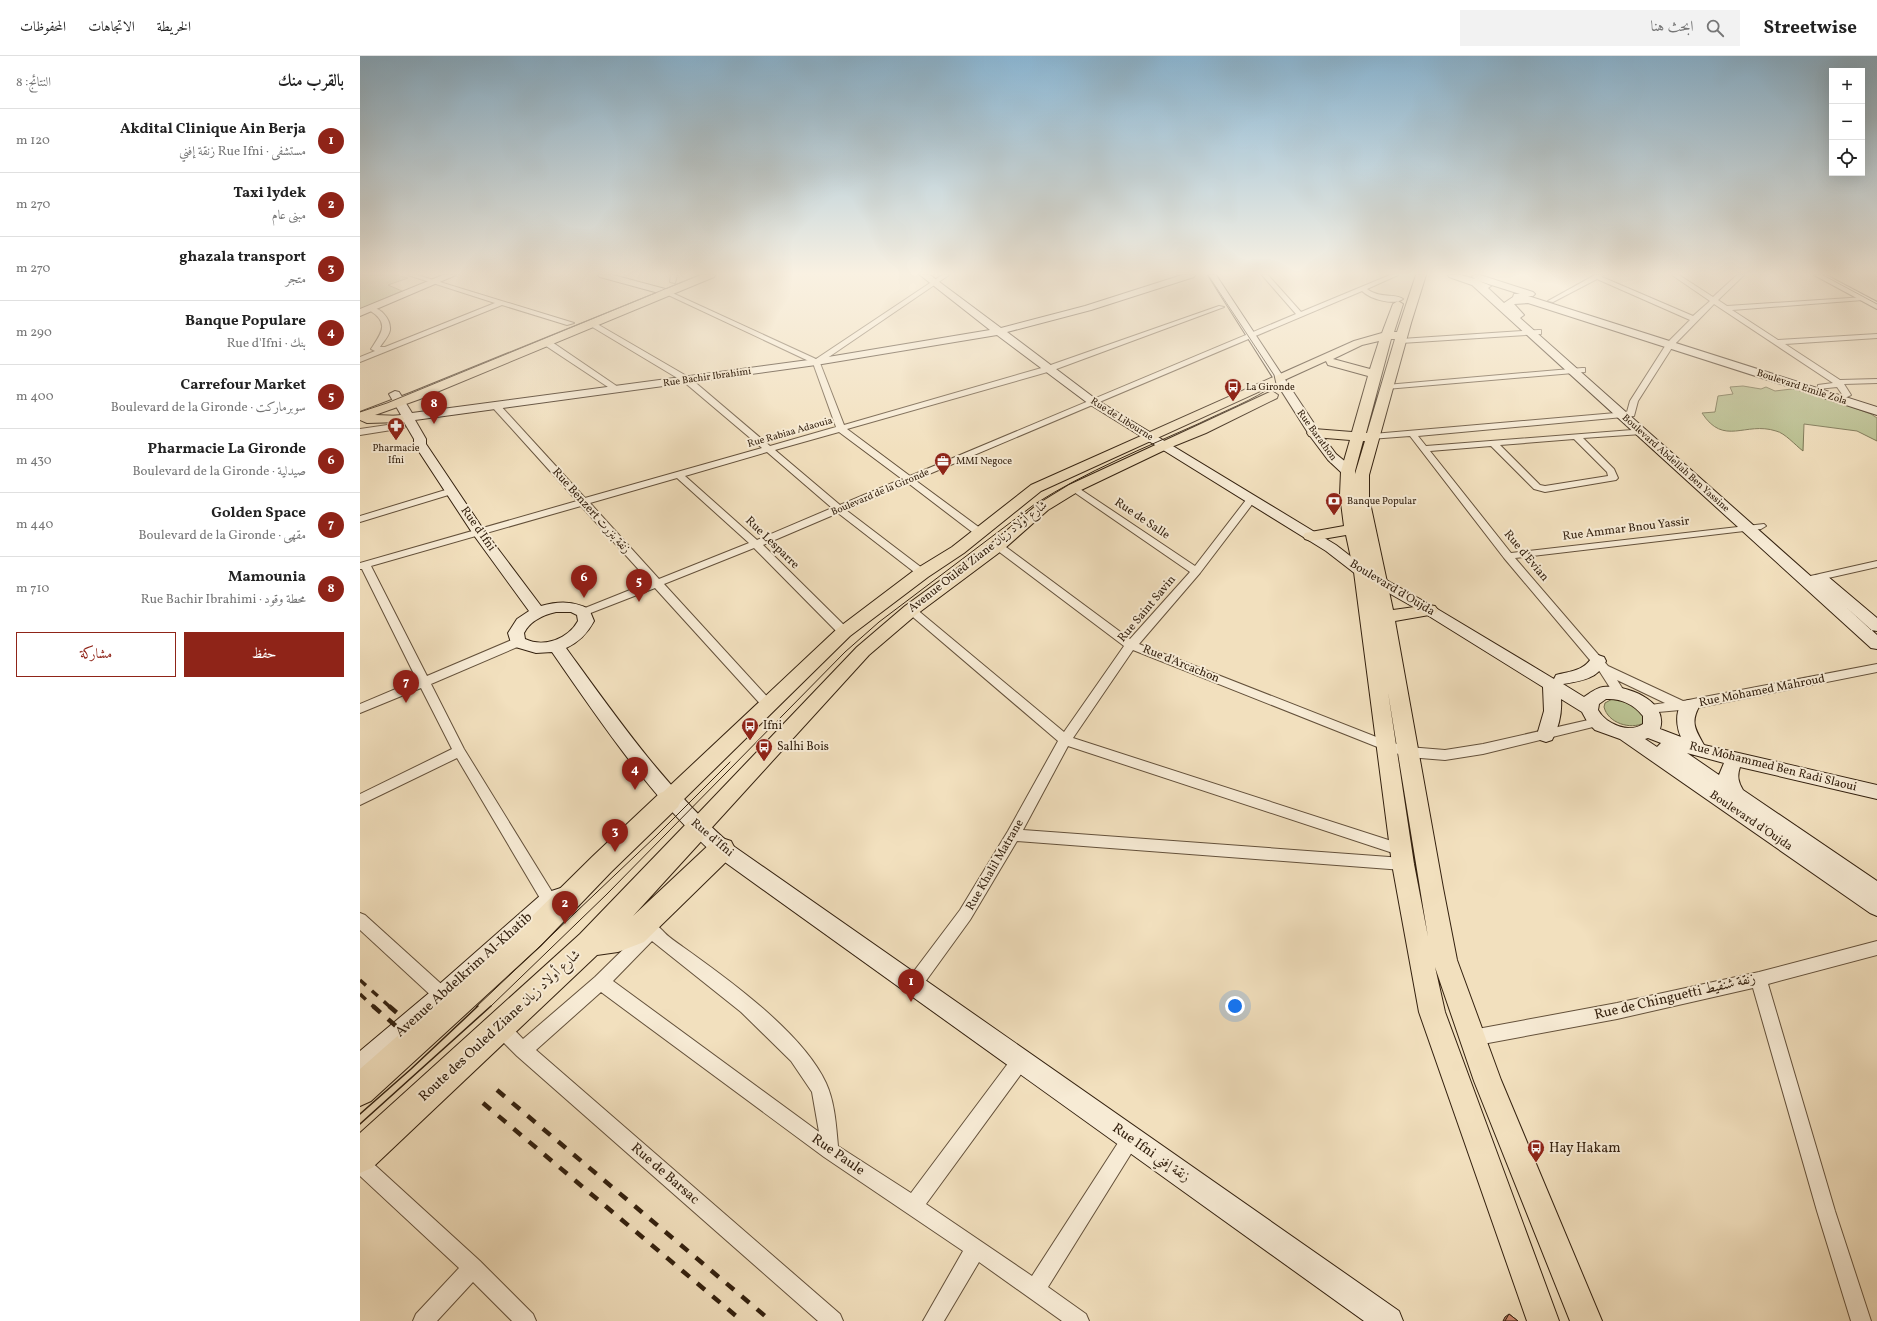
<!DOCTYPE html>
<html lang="ar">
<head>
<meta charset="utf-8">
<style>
	:root { --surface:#fff; --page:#f2f2f2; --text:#222; --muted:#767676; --line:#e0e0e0; --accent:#8f2418 }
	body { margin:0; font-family:Vollkorn,Amiri,serif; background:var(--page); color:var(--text); direction:rtl }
	.controls { position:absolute; right:12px; top:12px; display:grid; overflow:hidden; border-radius:0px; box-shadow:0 4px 16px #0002 }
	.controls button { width:36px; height:36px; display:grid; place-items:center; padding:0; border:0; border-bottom:1px solid var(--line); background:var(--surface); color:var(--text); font:20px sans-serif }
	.you { position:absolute; left:875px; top:950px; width:14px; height:14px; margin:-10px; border:3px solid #fff; border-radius:50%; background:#1a73e8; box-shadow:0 0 0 6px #1a73e833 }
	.badge { display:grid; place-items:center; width:26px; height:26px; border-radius:50%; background:var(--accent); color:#fff; font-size:13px; font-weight:700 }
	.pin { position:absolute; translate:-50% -33px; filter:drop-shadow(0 1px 2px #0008) }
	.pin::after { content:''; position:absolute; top:21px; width:14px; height:12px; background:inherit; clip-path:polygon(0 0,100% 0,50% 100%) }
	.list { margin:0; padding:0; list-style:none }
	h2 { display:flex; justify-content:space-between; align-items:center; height:52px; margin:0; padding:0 16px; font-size:17px }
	h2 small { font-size:13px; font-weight:400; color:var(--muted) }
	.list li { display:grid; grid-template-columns:26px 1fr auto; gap:12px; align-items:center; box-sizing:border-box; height:64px; padding:0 16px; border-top:1px solid var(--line) }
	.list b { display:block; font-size:15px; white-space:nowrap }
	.list p { margin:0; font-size:13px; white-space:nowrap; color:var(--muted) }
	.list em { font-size:13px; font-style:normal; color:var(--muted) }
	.actions { display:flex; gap:8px; padding:12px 16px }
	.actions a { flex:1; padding:9px 0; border:1px solid var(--accent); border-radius:0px; text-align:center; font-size:14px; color:var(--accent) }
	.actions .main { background:var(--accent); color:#fff }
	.icon { flex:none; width:22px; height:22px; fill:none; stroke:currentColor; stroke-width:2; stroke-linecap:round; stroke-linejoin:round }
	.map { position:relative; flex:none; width:1517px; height:1265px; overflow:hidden; direction:ltr }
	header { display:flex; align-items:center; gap:24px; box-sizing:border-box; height:56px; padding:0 20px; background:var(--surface); border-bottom:1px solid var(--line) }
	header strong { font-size:19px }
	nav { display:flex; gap:22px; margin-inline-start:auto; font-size:14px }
	.search { width:280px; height:36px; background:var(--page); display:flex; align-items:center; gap:10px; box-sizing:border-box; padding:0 14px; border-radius:0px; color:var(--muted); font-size:15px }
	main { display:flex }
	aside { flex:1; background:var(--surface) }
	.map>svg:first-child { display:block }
	.green { fill:#bac292; stroke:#777250 }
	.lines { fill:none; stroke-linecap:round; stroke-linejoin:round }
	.street-casing { stroke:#64513b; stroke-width:2 }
	.secondary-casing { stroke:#34210f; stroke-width:2 }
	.primary-casing { stroke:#34210f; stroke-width:2 }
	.highway-casing { stroke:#34210f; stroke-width:2 }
	.street { fill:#f7ebd5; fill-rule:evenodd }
	.secondary { fill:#f7ebd5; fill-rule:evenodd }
	.primary { fill:#f2e0be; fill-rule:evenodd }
	.highway { fill:#f2e0be; fill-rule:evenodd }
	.tram-far1 { stroke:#34210f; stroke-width:1 }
	.tram { stroke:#34210f; stroke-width:1.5 }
	.rail-far1 { stroke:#34210f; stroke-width:3.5; stroke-dasharray:8 8; stroke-linecap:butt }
	.rail { stroke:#34210f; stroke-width:4.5; stroke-dasharray:10 10; stroke-linecap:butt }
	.wall { fill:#b57761; stroke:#34210f }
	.building { fill:#d28a71; stroke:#34210f }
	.labels { text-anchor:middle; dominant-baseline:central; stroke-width:4; stroke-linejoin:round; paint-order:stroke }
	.far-street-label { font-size:10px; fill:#34210f; stroke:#f7ebd5 }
	.far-poi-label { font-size:10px; fill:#34210f; stroke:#f7ebd5; text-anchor:start }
	.street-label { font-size:12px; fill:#34210f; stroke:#f7ebd5 }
	.poi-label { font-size:12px; fill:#34210f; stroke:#f7ebd5; text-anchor:start }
	.near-street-label { font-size:14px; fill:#34210f; stroke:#f7ebd5 }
	.near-poi-label { font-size:14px; fill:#34210f; stroke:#f7ebd5; text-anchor:start }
</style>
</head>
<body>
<header>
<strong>Streetwise</strong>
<div class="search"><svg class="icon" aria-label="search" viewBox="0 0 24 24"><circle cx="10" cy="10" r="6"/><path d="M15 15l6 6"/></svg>ابحث هنا</div>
<nav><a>الخريطة</a><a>الاتجاهات</a><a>المحفوظات</a></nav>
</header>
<main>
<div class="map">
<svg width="1517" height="1265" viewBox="0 0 1517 1265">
	<rect width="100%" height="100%" fill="#f2e0be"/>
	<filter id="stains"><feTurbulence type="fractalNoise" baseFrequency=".005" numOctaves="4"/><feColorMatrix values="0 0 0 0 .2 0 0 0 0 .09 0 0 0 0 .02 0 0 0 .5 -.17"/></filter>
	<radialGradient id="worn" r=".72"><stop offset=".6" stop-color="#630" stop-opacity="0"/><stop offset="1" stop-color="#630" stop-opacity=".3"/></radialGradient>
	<g class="green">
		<polygon points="0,219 36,219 48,222 28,229 42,235 0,253"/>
		<path d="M1383,330l18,3 5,-2 9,4 25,-3 71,26 6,4v23l-20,-10 -53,-7 -1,27c-8,-6 -18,-18 -27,-20 -31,-10 -52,16 -74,-18l13,-1 3,-16 15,-2 -3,-7z"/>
		<path d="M1254,642h7l23,13v12c-14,7 -36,0 -40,-16l1,-4z"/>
	</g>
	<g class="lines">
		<defs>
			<g id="street">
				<path d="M48,219h9l157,48 -7,2 -65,-20 -142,57v-5l15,-6 -4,-2c11,-17 19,-26 -2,-39v-2c11,-2 22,11 21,22 -1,6 -7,12 -10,17h5l110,-44z"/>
				<polygon points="311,219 317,219 315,227 310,226"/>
				<path d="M582,219h7l-129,88 24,62 201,-58 174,-61 5,1 -173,64 -204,58 63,47 386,-162 -34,-39h6l33,37 89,-37h8l-31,14c13,10 28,4 36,10 -9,7 -33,0 -41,-8l-447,189 69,51 1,2 -1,2h-8l-68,-52 -62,27 80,61 1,2 -1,2h-8l-80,-62 -75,32 85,84 2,3 -2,3h-8l-86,-87 -90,36 108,118 2,3 -2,3h-8l-109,-120 -67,26h-8l-1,-2 1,-2 70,-28 -69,-76 -210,60 56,110 87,-37h8l2,3 -2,3 -91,39 33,65 90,146 2,5 -2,5 -5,1 -5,-1 -87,-147 -97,47v-11l92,-45 -31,-61 -61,25v-9l57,-24 -55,-111h-2v-6l217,-62 -84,-93v-4h6l86,94 177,-50 -78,-66 -95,-57 -1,-2 4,-2 98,57 80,68 66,-19 -23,-64 -149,-70v-2h4l148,68zM479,376l63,47 -62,26 -65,-55zM407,396l65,56 -75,32 -72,-64zM317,422l72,65 -90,36 -69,-76z"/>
				<path d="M1235,219h8l-1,2 91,39 17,-15 -38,-26h7l34,22 24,-22h7l-26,25 9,6 138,-9 1,1 -3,2 -131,10 46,30 99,-6v4l-92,6 55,36 37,-1v4l-33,1 7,11 -4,2h-3l-7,-10 -19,2v-4l15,-2 -119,-79 -41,42 -35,55 -4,15 -216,20 8,10 219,-17v4l-3,1 -59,4 31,31 4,9 -2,2 -71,12 -11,-3 -43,-43 -61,5 81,102 253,-29 2,2 -5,3 -246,29 93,108 75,35 194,-37v8l-186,37 -44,4 -4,-1 -2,-3 2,-3 22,-3 -48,-23 9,14 -2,3h-8l-16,-25 -96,-114 -94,-122 -40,3 -1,-2 4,-3 254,-22 3,-11 37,-58 23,-23 -93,-41 -44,23 -5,-1zM1214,383l33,33 1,4 -63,10 -5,-1 -40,-40z"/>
				<polygon points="1178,274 1181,274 1181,278 1041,287 1037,285 1041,283"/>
				<polygon points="183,284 189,284 261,333 254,335 183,288"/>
				<polygon points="1222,312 1225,312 1225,316 1026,333 1022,331 1026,329"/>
				<polygon points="41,367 45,370 44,372 0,379 0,373"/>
				<polygon points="714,429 835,510 889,440 892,439 897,442 840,517 779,588 1029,686 1048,691 1085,694 1123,688 1237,662 1241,663 1243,666 1241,669 1237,670 1123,698 1085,704 1048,701 1020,692 773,594 713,682 1047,790 1049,794 1047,798 1042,800 708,690 663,774 1043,802 1048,804 1050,808 1048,812 1043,814 657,785 610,864 560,933 554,935 548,933 546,928 548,923 600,854 648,775 698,685 547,556 546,554 547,552 555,552 704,676 764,590 634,492 633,490 634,488 642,488 770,583 830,516 711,434 709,432"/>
				<polygon points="92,432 97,435 95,437 0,466 0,460"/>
				<polygon points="1517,505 1517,511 1446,527 1441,524 1446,521"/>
				<polygon points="0,857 5,859 89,935 91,940 89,945 83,948 77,945 0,874"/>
				<path d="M286,860c7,3 10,9 16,14 6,7 14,12 21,17 45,32 120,86 143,136 9,20 10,42 12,63l73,47 104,-139 6,-2 6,2 2,6 -2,6 -101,138 106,72 93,-144 6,-3 6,3 3,6 -3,6 -89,143 38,27 3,7h-27l-83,-59 -35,59h-21l40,-70 -139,-94 -223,-165 -65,58 304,264 3,7h-25l-301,-265 -24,-24 -2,-6 2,-6 6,-2 6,2 18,19 72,-62 48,-47 -5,-7 3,-5zM292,885l89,71 50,49 21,31 7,40 -206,-151z"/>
				<polygon points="1517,885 1517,899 1408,928 1475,1155 1511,1265 1491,1265 1457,1155 1393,932 1257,963 1112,990 1106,988 1104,982 1106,976 1112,974 1257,947 1399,916"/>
				<polygon points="0,1098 6,1101 120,1205 173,1258 176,1265 152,1265 113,1226 77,1265 53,1265 56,1258 99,1212 0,1120"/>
			</g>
			<g id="secondary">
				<polygon points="83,219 96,219 0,260 0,253"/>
				<polygon points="238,219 253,219 309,234 311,236 306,239 240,221"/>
				<path d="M560,219h10l71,53 84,-22 97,-31h13l-1,2 -103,33 -84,22 90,68 239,145 31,24 67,38 120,72 2,-4c15,-4 28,-4 36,-18l6,-2 6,2 2,4c-8,18 -25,20 -43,23l21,13c6,-4 12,-9 19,-10 22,-3 66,13 57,42l21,8c-7,-14 -6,-43 16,-36l3,4c-10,17 -5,24 4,40l173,40v14l-137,-32c-3,9 -2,15 3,23l134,91v35l-7,-3 -250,-174 -25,-9 -7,-7 -6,-11 -21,-13c1,13 -2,28 -9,41l-6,2 -6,-2 -3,-5 7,-24 -1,-24 -119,-74 -67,-38 -31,-24 -237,-147 -92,-69 -181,30 -401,55 11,19v5l57,85 58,77c18,-5 32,-5 48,3l5,12c-7,13 -15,21 -28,27 50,69 98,138 163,195l670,468 4,10h-39l-649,-466c-65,-59 -113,-131 -163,-203l-16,1 -24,-7 -4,-13 9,-14 12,-8 -56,-77 -59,-90v-5l-10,-17 -7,1 -6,-4 2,-3 8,-1 -12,-21 6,-3 4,1 13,21 404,-54 174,-29zM196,556h15l6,3 1,6c-10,18 -34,27 -53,18l-1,-6c6,-12 19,-18 32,-21zM1246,643c14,-1 28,5 37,17v8c-14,10 -37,0 -45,-14l1,-6zM1288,682l13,5 -4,4 -12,-8zM1327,697l37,10 -5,12z"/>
				<polygon points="848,219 856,219 959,375 976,398 993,412 994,415 993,418 983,418 968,404 950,380"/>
				<path d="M1088,219h13l14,4 -3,-2 2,-2h6l53,17 2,2 -2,2h-5l349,111v8l-349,-112 -14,1 10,11 -4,3 295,262 -1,-2 2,-3h10l51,43v13l-6,-1 -25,-23 31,28v14l-6,-1 -399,-363 -23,-8zM1119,225l41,13h-6l-1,3 -9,6 -16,-15 3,-2z"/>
				<polygon points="1454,219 1466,219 1517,246 1517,253"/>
				<polygon points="207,830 214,833 217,839 214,845 196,851 91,948 9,1019 0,1023 0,995 75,932 182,838"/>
			</g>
			<g id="primary">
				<polygon points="341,219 355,219 354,221 60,343 15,359 42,360 44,363 42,366 7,367 0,364 0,356 50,337"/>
				<path d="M1056,219h10l-15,48 -42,152v23l24,112 36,-5 6,1 3,4 -3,4 -40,7 48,267 14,72 44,120 101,241h-32l-96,-240 -39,-114 10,45 114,309h-32l-108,-309 -27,-148 -38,-292 -8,-37 -35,6 -6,-2 -2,-3 2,-3 39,-7 -4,-31 1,-24 9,-31 -36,-3 -5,-1 -2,-3 2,-3 5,-1 38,3 16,-56 -40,-11 -2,-4 -285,130 -77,62 -36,24 -78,59 -173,170 -8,2 -8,-2 -3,-6 3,-6 177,-166 78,-59 36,-22 79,-62 323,-144 28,-8 11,-29 5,-3 5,3 -9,28h3zM1031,283h4l-28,94h-1zM1019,285l-9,28 -37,-10 29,-14zM1003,385h2l-10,33v-3zM1028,636l40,245 -14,-73z"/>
				<polygon points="912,335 918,339 917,342 846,377 809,392 719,435 688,454 644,493 557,558 509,599 345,779 337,782 329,779 326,773 329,767 497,591 545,550 632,487 678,448 709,429"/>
			</g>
			<g id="highway">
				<polygon points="309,734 318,737 321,744 318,751 251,816 180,890 11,1045 0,1050 0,1013 160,872 233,800 300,737"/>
				<polygon points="337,763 346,766 350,773 346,780 273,860 353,785 362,782 371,785 375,793 371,801 284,886 258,896 237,899 12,1112 0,1117 0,1077 220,878 328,766"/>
			</g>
		</defs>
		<use href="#street" class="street-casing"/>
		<use href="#secondary" class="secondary-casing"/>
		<use href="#primary" class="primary-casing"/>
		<use href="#highway" class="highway-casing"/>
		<use href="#street" class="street"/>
		<use href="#secondary" class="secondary"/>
		<use href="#primary" class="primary"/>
		<use href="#highway" class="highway"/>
		<g class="tram-far1">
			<polyline points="1463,219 1517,248"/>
			<polyline points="0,356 27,347 339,219"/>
			<polyline points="116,951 296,780 370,706"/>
			<path d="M130,951l117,-113 238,-242 34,-30 156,-118c52,-33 109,-56 165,-81 26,-13 52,-22 76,-39l-2,-9 -66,-100"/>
		</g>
		<g class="tram">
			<polyline points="0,1058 51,1013 118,950"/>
			<polyline points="0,1068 131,950"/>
		</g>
		<g class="rail-far1">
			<polyline points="0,924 30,951"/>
			<polyline points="0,938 14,951"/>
		</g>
		<g class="rail">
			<polyline points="13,950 37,971"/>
			<polyline points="29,950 44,963"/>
			<polyline points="137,1034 411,1265"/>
			<polyline points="123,1047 382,1265"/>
		</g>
	</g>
	<polygon class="wall" points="1149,1258 1158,1265 1143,1265 1145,1261"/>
	<polygon class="building" points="1149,1258 1158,1265 1145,1265"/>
	<linearGradient id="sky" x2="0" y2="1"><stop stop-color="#8ab7d5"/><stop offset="0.55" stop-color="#f9f1e2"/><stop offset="1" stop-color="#f9f1e2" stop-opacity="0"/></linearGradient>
	<rect width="1517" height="396" fill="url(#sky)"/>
	<defs>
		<symbol id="bus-pin" viewBox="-11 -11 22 30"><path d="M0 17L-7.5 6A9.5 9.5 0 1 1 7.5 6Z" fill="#8f2418" stroke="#f7ebd5"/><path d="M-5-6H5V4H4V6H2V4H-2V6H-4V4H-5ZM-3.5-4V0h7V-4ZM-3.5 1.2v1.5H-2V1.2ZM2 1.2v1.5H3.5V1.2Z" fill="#fff"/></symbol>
		<symbol id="pharmacy-pin" viewBox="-11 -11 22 30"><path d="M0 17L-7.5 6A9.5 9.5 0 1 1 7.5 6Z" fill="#8f2418" stroke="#f7ebd5"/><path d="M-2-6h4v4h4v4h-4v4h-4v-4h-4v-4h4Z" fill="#fff"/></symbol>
		<symbol id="office-pin" viewBox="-11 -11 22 30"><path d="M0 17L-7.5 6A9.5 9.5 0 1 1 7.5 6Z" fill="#8f2418" stroke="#f7ebd5"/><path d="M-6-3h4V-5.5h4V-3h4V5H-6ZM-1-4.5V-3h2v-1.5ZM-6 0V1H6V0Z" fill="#fff"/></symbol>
		<symbol id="bank-pin" viewBox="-11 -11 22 30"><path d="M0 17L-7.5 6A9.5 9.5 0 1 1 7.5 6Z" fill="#8f2418" stroke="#f7ebd5"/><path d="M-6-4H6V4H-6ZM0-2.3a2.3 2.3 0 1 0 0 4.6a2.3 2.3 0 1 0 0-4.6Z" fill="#fff"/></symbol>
	</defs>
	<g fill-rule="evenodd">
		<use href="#bus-pin" x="863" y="321" width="20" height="27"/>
		<use href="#pharmacy-pin" x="26" y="360" width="20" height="27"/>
		<use href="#office-pin" x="573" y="395" width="20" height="27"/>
		<use href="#bank-pin" x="964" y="435" width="20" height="27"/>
		<use href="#bus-pin" x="380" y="660" width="20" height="27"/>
		<use href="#bus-pin" x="394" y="681" width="20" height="27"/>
		<use href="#bus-pin" x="1166" y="1082" width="20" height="27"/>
	</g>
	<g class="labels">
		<g class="far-street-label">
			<text transform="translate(347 321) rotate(-8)">Rue Bachir Ibrahimi</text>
			<text transform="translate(1442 331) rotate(18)">Boulevard Emile Zola</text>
			<text transform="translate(762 363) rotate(32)">Rue de Libourne</text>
			<text transform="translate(430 376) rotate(-16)">Rue Rabiaa Adaouia</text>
			<text transform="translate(957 379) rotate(54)">Rue Barathon</text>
			<text transform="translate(1316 407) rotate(42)">Boulevard Abdellah Ben Yassine</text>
			<text transform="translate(520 436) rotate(-23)">Boulevard de la Gironde</text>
		</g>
		<g class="far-poi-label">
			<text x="886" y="331">La Gironde</text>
			<text x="36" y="392" text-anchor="middle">Pharmacie<tspan x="36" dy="12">Ifni</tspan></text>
			<text x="596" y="405">MMI Negoce</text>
			<text x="987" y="445">Banque Popular</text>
		</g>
		<g class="street-label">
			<text transform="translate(231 455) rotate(48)">Rue Benzert زنقة بنزرت</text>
			<text transform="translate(782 463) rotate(34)">Rue de Salle</text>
			<text transform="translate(118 473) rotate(55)">Rue d'Ifni</text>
			<text transform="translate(1266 473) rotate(-7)">Rue Ammar Bnou Yassir</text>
			<text transform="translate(412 487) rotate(44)">Rue Lesparre</text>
			<text transform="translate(1166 500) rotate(50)">Rue d'Evian</text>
			<text transform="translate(618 501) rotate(-38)">Avenue Ouled Ziane شارع أولاد زيان</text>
			<text transform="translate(1032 532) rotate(31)">Boulevard d'Oujda</text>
			<text transform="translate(787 553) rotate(-50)">Rue Saint Savin</text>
			<text transform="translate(821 608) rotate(22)">Rue d'Arcachon</text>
			<text transform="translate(1402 635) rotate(-11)">Rue Mohamed Mahroud</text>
			<text transform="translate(1413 711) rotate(14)">Rue Mohammed Ben Radi Slaoui</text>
			<text transform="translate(1391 765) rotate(34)">Boulevard d'Oujda</text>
			<text transform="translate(352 782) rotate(40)">Rue d'Ifni</text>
			<text transform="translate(635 809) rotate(-60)">Rue Khalil Matrane</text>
		</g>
		<g class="poi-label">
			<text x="403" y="670">Ifni</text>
			<text x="417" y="691">Salhi Bois</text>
		</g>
		<g class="near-street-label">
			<text transform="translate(104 919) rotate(-42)">Avenue Abdelkrim Al-Khatib</text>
			<text transform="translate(1315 941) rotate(-13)">Rue de Chinguetti زنقة شنقيط</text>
			<text transform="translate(140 970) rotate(-43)">Route des Ouled Ziane شارع أولاد زيان</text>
			<text transform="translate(791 1097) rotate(35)">Rue Ifni زنقة إفني</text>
			<text transform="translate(478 1099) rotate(35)">Rue Paule</text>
			<text transform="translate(305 1118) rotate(41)">Rue de Barsac</text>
		</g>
		<g class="near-poi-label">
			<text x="1189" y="1092">Hay Hakam</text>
		</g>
	</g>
	<rect width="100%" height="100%" filter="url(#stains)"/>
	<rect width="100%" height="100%" fill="url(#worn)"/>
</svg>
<div class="controls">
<button>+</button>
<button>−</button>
<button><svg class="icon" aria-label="locate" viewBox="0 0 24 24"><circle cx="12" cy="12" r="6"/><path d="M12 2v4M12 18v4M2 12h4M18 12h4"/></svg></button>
</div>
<div class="you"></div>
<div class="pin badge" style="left:551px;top:946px">1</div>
<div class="pin badge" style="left:205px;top:868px">2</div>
<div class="pin badge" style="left:255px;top:796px">3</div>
<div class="pin badge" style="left:275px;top:734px">4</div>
<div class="pin badge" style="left:279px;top:546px">5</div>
<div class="pin badge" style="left:224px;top:542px">6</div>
<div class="pin badge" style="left:46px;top:647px">7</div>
<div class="pin badge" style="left:74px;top:368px">8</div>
</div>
<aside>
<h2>بالقرب منك<small>النتائج: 8</small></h2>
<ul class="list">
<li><span class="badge">1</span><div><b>Akdital Clinique Ain Berja</b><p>مستشفى · Rue Ifni زنقة إفني</p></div><em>120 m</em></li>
<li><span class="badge">2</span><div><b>Taxi lydek</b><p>مبنى عام</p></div><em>270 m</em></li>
<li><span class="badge">3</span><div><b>ghazala transport</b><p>متجر</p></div><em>270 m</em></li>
<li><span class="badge">4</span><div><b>Banque Populare</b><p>بنك · Rue d'Ifni</p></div><em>290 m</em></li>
<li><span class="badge">5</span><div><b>Carrefour Market</b><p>سوبرماركت · Boulevard de la Gironde</p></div><em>400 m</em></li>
<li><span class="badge">6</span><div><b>Pharmacie La Gironde</b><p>صيدلية · Boulevard de la Gironde</p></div><em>430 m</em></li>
<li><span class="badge">7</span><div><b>Golden Space</b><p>مقهى · Boulevard de la Gironde</p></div><em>440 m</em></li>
<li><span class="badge">8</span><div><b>Mamounia</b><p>محطة وقود · Rue Bachir Ibrahimi</p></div><em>710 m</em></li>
</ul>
<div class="actions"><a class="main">حفظ</a><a>مشاركة</a></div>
</aside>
</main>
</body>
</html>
